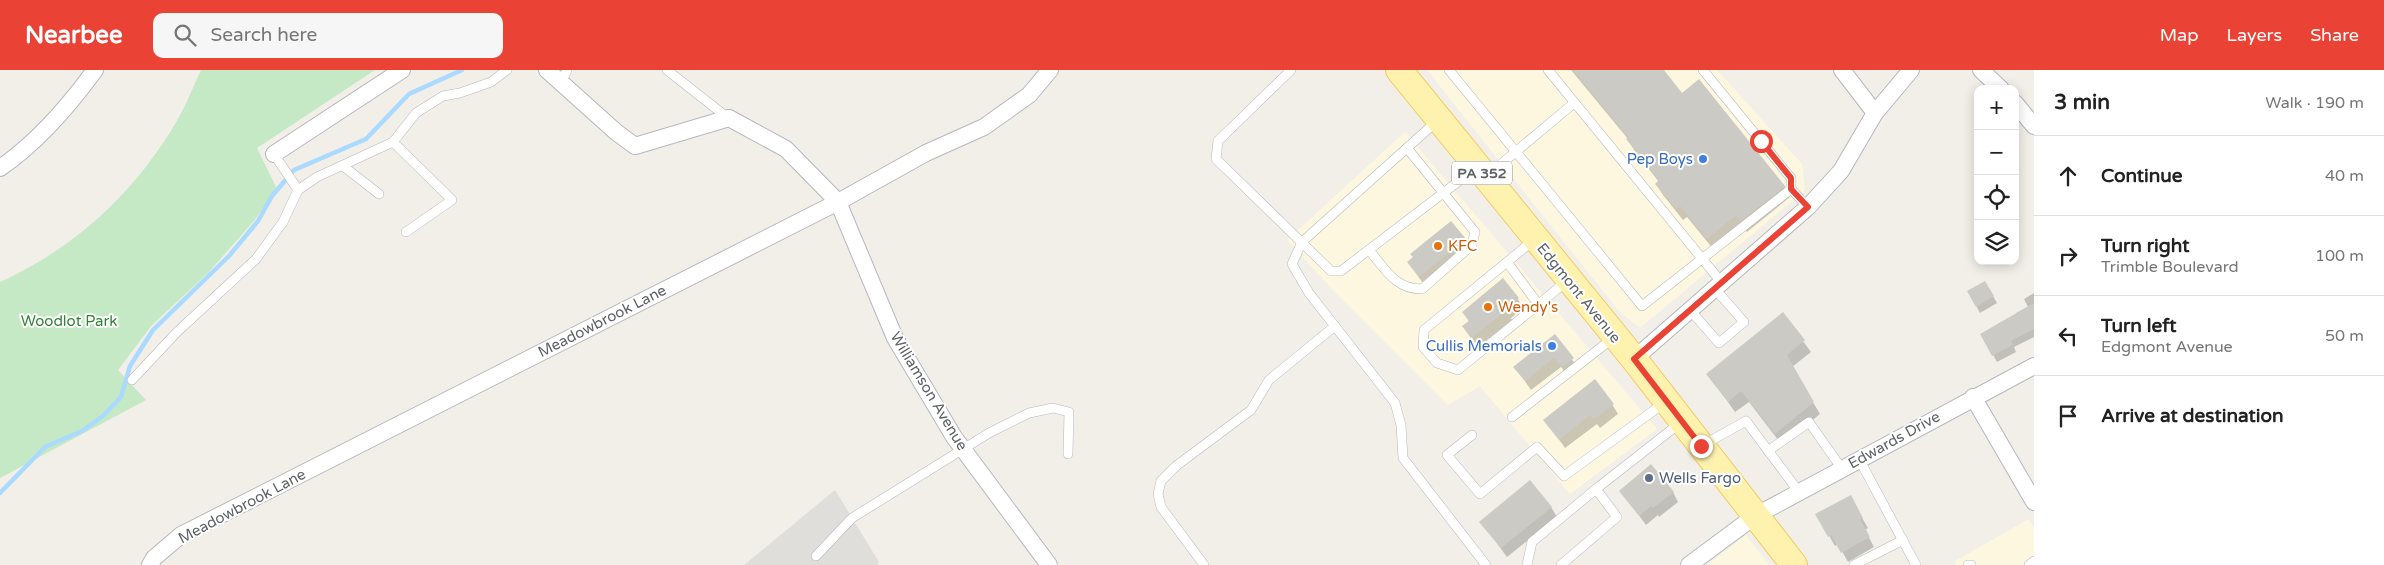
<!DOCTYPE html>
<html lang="en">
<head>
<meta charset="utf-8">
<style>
	:root { --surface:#fff; --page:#f6f6f6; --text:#222; --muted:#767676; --line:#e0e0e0; --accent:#ea4335 }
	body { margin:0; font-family:"Varela Round",sans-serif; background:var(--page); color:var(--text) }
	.controls { position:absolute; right:15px; top:15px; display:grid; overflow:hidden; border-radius:10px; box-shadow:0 2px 12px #0003 }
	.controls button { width:45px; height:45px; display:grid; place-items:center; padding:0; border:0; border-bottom:1px solid var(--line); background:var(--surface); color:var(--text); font:25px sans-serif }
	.stop { position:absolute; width:15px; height:15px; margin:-11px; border:4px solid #ea4335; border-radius:50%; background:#fff }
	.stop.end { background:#ea4335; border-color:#fff; box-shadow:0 1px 5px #0008 }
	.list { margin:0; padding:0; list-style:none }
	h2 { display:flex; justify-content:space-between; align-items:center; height:65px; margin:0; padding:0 20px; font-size:21px }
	h2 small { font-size:16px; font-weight:400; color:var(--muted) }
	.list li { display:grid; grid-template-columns:32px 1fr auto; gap:15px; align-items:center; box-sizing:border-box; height:80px; padding:0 20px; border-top:1px solid var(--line) }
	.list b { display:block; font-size:19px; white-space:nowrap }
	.list p { margin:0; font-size:16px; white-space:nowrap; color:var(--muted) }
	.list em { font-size:16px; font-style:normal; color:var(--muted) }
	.icon { flex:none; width:28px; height:28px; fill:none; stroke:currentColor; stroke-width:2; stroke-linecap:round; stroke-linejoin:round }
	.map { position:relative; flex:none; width:2034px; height:495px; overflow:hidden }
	header { display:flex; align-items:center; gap:30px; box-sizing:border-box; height:70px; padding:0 25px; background:var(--accent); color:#fff }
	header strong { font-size:24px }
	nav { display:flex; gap:28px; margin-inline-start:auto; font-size:18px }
	.search { width:350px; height:45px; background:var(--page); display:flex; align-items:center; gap:12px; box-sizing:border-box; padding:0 18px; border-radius:10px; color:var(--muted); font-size:19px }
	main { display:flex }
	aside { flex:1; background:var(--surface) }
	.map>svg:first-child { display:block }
	.commercial { fill:#fef7e0 }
	.industrial { fill:#e0deda }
	.green { fill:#c5e8c5 }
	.shadow { fill:#0003 }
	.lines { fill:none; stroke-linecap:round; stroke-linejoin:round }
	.stream { stroke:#aadaff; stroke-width:4.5 }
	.building { fill:#cccac5 }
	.lane-casing { stroke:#b5b8bc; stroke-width:10 }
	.street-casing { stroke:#b5b8bc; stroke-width:18 }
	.primary-casing { stroke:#f2c960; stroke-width:28 }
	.lane { stroke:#fff; stroke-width:9 }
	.street { stroke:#fff; stroke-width:16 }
	.primary { stroke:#fff2af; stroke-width:26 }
	.route { stroke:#ea4335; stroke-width:6 }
	.shop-dot { fill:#3f7fe0; stroke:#fff; stroke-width:2 }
	.food-dot { fill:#e8710a; stroke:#fff; stroke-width:2 }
	.service-dot { fill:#5c6f8a; stroke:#fff; stroke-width:2 }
	.labels { text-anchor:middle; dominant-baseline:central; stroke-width:4; stroke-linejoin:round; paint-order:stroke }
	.shield { fill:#fff; stroke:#8f9295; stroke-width:1 }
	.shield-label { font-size:14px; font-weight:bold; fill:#5f6368 }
	.shop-label { font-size:15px; fill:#366cbe; stroke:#fff; text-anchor:end }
	.food-label { font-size:15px; fill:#c56008; stroke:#fff; text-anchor:start }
	.street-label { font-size:15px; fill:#5f6368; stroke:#fff }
	.park-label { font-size:15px; fill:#348238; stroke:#fff }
	.service-label { font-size:15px; fill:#4e5e75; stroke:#fff; text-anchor:start }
</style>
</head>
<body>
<header>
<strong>Nearbee</strong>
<div class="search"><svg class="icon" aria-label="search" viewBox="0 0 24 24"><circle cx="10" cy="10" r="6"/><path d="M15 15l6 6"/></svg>Search here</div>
<nav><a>Map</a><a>Layers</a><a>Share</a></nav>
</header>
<main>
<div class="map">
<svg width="2034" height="495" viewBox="0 0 2034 495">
	<rect width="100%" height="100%" fill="#f1efe8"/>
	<g class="commercial">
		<polygon points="1427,0 1717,0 1802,94 1805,120 1640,258 1619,241"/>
		<polygon points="1405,62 1657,359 1570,424 1480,316 1448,335 1334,221 1287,170"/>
		<polygon points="2029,449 2034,458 2034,495 1956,495 1955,491"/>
		<polygon points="1746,465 1769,495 1707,495"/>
	</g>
	<polygon class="industrial" points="835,420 879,492 877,495 744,495"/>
	<path class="green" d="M201,0h174l-118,78 20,41 -24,33 -45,51 -56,52 -34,45 28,30 -146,78v-196c73,-33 130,-85 172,-153 12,-18 20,-40 29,-59z"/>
	<g class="shadow">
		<polygon points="1571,0 1662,0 1682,24 1784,115 1790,127 1747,162 1743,156 1714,180 1687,147 1683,150 1663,125 1656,114 1659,112 1634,80 1628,69"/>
		<polygon points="1465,170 1470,179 1425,216 1408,192"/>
		<polygon points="1985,212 1997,233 1980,243 1968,221"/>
		<polygon points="2034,223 2034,267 2014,277 2016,282 1997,292 1982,264 2017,246 2016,243 2028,237 2024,229"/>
		<polygon points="1518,229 1523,238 1511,248 1512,250 1478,277 1464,256 1469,252 1464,242"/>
		<polygon points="1783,244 1811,282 1792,297 1820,344 1782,375 1749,332 1735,342 1708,304"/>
		<polygon points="1555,266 1578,298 1568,306 1561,297 1531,320 1515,297"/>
		<polygon points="1612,334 1618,344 1600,358 1597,354 1565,378 1545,350"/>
		<polygon points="1621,421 1673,422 1678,432 1659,447 1658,445 1646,455"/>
		<polygon points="1850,427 1868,458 1865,460 1874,477 1848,492 1838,474 1835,476 1817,444"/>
		<polygon points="1551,437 1557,447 1507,487 1481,452"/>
	</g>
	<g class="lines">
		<polyline class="stream" points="0,423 45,377 82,361 103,346 121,327 130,296 153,260 229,186 258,151 272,126 294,100 366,69 409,24 462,0"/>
	</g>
	<g class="building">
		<polygon points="1573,0 1664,0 1682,23 1699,9 1785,116 1740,151 1735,146 1707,169 1680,136 1676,139 1655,114 1659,110 1626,69 1628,67"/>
		<polygon points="1451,151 1466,169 1419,207 1407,192 1413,187 1410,184"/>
		<polygon points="1503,208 1519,228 1506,238 1507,240 1471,268 1462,256 1469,251 1462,242"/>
		<polygon points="1985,211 1994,226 1976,237 1967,221"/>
		<polygon points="2034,233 2034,259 2011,271 2013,275 1992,286 1980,264"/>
		<polygon points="1783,242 1805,270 1787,285 1814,332 1775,364 1741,321 1728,332 1706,304"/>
		<polygon points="1555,264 1574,288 1562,297 1554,288 1525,311 1513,297"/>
		<polygon points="1595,309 1614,334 1594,349 1590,345 1559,370 1543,350"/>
		<polygon points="1651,394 1674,422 1653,438 1651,436 1639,446 1619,421"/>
		<polygon points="1530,410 1552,437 1501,478 1479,452"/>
		<polygon points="1851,425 1863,448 1860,449 1870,467 1841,483 1831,465 1828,467 1815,444"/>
	</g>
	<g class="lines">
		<defs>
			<g id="lane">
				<polyline points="667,0 728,48"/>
				<polyline points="1291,0 1218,71 1216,89 1331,201 1341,201 1476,98"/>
				<polyline points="1449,0 1642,236 1791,119 1808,137"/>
				<polyline points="1548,0 1722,213"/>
				<polyline points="1703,0 1791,108 1791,119"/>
				<polyline points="561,13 567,0"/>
				<polyline points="1437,51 1302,172 1292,194 1309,223 1395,333 1401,355 1403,388 1486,495"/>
				<polyline points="393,72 452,130 406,162"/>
				<polyline points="274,84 298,120"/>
				<polyline points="343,96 379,124"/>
				<polyline points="1488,105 1574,33"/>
				<polyline points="1535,169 1424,260 1423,277 1437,293 1458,300 1567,211"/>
				<path d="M1369,180c16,19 26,39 53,39l50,-44 3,-13 -68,-84"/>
				<polyline points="1507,192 1538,234"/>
				<polyline points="1690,240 1719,273 1744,252 1715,219"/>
				<polyline points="132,310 177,262 256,189 283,152 298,120 317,107 393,72 416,43 443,26 460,23 491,12 507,0"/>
				<polyline points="1512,347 1613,268"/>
				<polyline points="1472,365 1447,385 1480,424 1537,377 1564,406 1664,333"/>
				<polyline points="1703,375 1746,351 1799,422"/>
				<polyline points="1768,381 1809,352 1842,399"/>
				<polyline points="1859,389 1916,495"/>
				<polyline points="1596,419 1680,353"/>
				<polyline points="816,486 852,448 989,363 1029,343 1053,338 1069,342 1068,384"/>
				<polyline points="1204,495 1161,437 1158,424 1161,411 1176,396 1251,340 1269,310 1335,256"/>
				<polyline points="1527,495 1532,472 1596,419 1617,447 1561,495"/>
				<polyline points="1854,495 1903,470"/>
				<polyline points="1968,495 1971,495"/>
				<polyline points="2029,495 2034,491"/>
			</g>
			<g id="street">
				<polyline points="547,0 616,62 635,76 729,48 786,79 838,132 895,268 954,367 1049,495"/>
				<polyline points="1842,0 1875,43"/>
				<polyline points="1981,0 2001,19"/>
				<polyline points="2015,33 2034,56"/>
				<polyline points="274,84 402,0"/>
				<path d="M0,98c38,-26 68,-61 95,-98"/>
				<polyline points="1634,289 1808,137 1841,101 1875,43 1911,0"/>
				<polyline points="1973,327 2034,432"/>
				<polyline points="150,495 154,488 181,465 838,132 926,83 984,57 1029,25 1050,0"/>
				<polyline points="1689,495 1755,446 2034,296"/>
			</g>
			<polyline id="primary" points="1399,0 1634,289 1794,495"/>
		</defs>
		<use href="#lane" class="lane-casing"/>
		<use href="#street" class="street-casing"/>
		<use href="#primary" class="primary-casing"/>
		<use href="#lane" class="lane"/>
		<use href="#street" class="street"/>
		<use href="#primary" class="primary"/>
	</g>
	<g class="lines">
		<polyline class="route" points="1701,376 1634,289 1808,137 1791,119 1791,108 1761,71"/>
	</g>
	<g class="shop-dot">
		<circle cx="1703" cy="89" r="5"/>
		<circle cx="1552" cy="276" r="5"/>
	</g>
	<g class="food-dot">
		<circle cx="1438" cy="176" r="5"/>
		<circle cx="1488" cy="237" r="5"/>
	</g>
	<circle class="service-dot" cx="1649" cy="408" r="5"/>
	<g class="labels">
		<rect class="shield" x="1452" y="91.5" width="60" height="23" rx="4"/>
		<g class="shield-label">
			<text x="1482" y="103">PA 352</text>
		</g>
		<g class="shop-label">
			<text x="1693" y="89">Pep Boys</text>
			<text x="1542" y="276">Cullis Memorials</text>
		</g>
		<g class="food-label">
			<text x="1448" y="176">KFC</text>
			<text x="1498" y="237">Wendy's</text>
		</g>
		<g class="street-label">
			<text transform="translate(1579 223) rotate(51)">Edgmont Avenue</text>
			<text transform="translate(602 251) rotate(-27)">Meadowbrook Lane</text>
			<text transform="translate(929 321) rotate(59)">Williamson Avenue</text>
			<text transform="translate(1894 370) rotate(-29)">Edwards Drive</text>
			<text transform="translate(242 436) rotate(-28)">Meadowbrook Lane</text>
		</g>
		<g class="park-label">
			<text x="69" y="251">Woodlot Park</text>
		</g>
		<g class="service-label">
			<text x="1659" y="408">Wells Fargo</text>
		</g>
	</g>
</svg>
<div class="controls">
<button>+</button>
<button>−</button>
<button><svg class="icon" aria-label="locate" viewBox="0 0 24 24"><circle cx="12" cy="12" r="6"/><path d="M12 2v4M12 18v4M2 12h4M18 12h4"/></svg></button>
<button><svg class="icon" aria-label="layers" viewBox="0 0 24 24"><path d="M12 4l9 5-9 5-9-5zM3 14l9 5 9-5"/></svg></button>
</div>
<div class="stop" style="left:1761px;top:71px"></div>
<div class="stop end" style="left:1701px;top:376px"></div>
</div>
<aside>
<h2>3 min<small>Walk · 190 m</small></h2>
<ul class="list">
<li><svg class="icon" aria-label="ahead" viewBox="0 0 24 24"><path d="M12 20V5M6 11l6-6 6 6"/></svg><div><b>Continue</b></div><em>40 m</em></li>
<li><svg class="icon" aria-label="right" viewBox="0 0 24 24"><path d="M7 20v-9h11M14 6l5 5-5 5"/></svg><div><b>Turn right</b><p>Trimble Boulevard</p></div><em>100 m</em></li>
<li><svg class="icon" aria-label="left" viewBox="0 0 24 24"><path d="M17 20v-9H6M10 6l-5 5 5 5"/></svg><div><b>Turn left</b><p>Edgmont Avenue</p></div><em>50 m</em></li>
<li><svg class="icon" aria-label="arrive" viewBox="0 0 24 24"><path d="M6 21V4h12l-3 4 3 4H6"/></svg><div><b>Arrive at destination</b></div></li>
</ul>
</aside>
</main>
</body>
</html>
